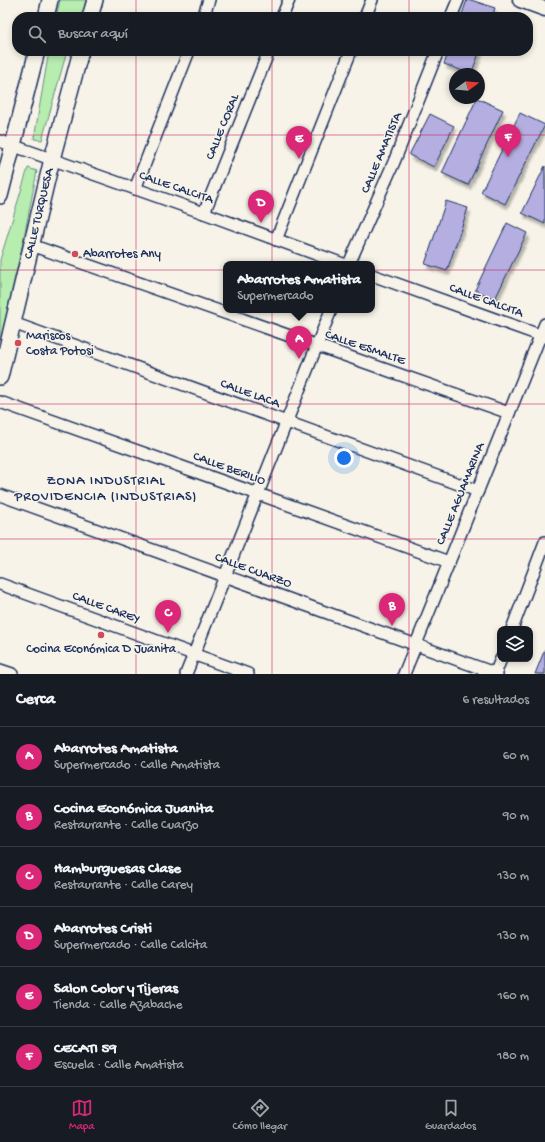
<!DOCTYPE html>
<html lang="es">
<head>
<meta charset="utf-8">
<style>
	:root { --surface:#171b24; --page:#20242c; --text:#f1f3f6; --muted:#9ea1a6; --line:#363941; --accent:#db2777 }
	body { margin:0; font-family:"Gochi Hand",sans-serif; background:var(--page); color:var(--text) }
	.controls { position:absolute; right:12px; bottom:12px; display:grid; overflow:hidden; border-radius:8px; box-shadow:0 2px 6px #0003 }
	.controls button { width:36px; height:36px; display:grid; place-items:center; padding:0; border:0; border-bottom:1px solid var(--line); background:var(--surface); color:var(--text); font:20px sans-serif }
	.compass { position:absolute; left:449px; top:68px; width:36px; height:36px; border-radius:50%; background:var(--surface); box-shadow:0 2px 6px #0003; rotate:74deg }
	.you { position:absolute; left:344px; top:458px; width:14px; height:14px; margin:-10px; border:3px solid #fff; border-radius:50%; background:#1a73e8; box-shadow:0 0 0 6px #1a73e833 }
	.badge { display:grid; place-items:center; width:26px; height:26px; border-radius:50%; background:var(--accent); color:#fff; font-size:13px; font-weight:700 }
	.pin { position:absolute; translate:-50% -33px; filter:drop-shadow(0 1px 2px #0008) }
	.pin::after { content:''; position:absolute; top:21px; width:14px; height:12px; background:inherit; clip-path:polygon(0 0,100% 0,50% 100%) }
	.popup { position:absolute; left:223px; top:261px; width:152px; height:52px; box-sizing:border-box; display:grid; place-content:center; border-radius:8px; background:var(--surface); filter:drop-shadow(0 1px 3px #0005); font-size:13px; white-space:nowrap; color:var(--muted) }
	.popup b { font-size:15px; color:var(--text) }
	.popup::after { content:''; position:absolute; left:50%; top:100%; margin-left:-8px; border:8px solid transparent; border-top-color:var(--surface) }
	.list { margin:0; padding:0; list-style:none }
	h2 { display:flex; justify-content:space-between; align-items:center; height:52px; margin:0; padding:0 16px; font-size:17px }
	h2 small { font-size:13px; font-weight:400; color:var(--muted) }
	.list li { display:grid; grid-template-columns:26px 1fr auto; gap:12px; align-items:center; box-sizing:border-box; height:60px; padding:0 16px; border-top:1px solid var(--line) }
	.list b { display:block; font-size:15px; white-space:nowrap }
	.list p { margin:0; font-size:13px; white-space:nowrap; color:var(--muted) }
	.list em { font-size:13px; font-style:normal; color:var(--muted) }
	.icon { flex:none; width:22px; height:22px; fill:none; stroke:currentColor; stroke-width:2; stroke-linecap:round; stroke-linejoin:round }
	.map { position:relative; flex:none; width:545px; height:674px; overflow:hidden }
	.search { position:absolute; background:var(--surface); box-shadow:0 2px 6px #0003; left:12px; right:12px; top:12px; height:44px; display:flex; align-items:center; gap:10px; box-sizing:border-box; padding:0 14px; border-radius:16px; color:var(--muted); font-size:15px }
	.sheet { height:412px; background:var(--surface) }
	nav { display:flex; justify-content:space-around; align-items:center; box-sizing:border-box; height:56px; border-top:1px solid var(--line); background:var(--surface); font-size:11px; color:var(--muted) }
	nav a { display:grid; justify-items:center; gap:2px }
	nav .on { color:var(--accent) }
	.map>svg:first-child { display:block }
	.green { fill:#b7edaf; stroke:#698e86 }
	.building { fill:#b5afe1; stroke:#1b2f5e; filter:url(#shadow) }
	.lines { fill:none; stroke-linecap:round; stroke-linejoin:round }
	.minor-casing { stroke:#1b2f5e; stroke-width:14 }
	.tertiary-casing { stroke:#1b2f5e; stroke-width:17 }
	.secondary-casing { stroke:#1b2f5e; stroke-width:18 }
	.minor { stroke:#f7f3e8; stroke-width:11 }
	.tertiary { stroke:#f7f3e8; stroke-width:14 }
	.secondary { stroke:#f7f3e8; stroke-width:15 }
	.grid { fill:none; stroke:#c2185b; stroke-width:1; stroke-opacity:0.55 }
	.poi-dot { fill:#d1495b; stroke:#f7f3e8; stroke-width:1.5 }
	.labels { text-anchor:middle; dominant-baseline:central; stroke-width:3; stroke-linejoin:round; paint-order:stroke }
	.street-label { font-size:13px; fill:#1b2f5e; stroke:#f7f3e8 }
	.poi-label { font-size:13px; fill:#1b2f5e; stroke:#f7f3e8; text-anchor:start }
	.neighbourhood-label { font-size:14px; letter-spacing:1px; fill:#1b2f5e; stroke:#f7f3e8 }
</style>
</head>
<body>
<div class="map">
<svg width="545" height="674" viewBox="0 0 545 674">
	<defs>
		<filter id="shadow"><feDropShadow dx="2.5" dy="4.5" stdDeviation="1" flood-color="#0004"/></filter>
	</defs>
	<rect width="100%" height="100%" fill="#f7f3e8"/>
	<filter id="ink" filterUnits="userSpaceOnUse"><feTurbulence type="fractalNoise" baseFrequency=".025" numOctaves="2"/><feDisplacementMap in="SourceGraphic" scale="8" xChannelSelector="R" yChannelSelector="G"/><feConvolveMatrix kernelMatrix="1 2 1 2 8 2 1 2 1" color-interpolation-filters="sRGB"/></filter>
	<g filter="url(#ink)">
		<g class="green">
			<polygon points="60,0 86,0 83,17 56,17"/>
			<polygon points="49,51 67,51 42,140 34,139"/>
			<polygon points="28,168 37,171 21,252 0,343 0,260"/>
		</g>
		<g class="building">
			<polygon points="467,0 471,0 495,8 492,17 461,17"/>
			<polygon points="449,51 480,51 471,74 444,64"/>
			<polygon points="477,98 503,110 468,185 442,173"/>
			<polygon points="520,113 545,125 505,204 481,192"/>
			<polygon points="430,114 454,126 434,167 409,155"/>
			<polygon points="545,166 545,224 522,213"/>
			<polygon points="446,201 468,208 447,271 425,264"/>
			<polygon points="507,223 527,233 495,299 475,290"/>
			<polygon points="545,649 545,674 535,674"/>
		</g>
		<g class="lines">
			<defs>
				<g id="minor">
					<polyline points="203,17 209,0"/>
					<polyline points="282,17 289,0"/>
					<polyline points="365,17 372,0"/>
					<polyline points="451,17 458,0"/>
					<polyline points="0,141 204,213 343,264"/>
					<polyline points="135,189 189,51"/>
					<polyline points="204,213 269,51"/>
					<polyline points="276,240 351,51"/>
					<polyline points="31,245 509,413"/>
					<polyline points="349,264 394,162 438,51"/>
					<polyline points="372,275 545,337"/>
					<polyline points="13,323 478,491"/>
					<polyline points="0,402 449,562"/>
					<polyline points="0,495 497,674"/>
					<polyline points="0,584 248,674"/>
					<polyline points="512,629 545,542"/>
					<polyline points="0,670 12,674"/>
					<polyline points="186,674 331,310"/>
					<polyline points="404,674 545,324"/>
					<polyline points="495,674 501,659"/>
				</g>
				<polyline id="tertiary" points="520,0 545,9"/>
				<g id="secondary">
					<polyline points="46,17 50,0"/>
					<polyline points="90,17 95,0"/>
					<polyline points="0,196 37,51"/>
					<path id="s1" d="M0,377l52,-218 29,-108"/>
				</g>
			</defs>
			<use href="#minor" class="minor-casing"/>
			<use href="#tertiary" class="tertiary-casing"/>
			<use href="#secondary" class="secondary-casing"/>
			<use href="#minor" class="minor"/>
			<use href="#tertiary" class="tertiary"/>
			<use href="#secondary" class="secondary"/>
		</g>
	</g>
	<path class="grid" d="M136,0v17M272,0v17M409,0v17M136,51v623M272,51v623M409,51v623M0,135h545M0,270h545M0,404h545M0,539h545"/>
	<g class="poi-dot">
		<circle cx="75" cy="254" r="4"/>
		<circle cx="18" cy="343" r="4"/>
		<circle cx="101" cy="635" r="4"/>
	</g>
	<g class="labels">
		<g class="street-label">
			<text transform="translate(223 127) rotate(-68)">CALLE CORAL</text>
			<text transform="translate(382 153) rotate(-67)">CALLE AMATISTA</text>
			<text transform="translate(176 188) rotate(19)">CALLE CALCITA</text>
			<text stroke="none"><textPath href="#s1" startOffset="168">CALLE TURQUESA</textPath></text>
			<text transform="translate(486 301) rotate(20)">CALLE CALCITA</text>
			<text transform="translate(365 348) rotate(19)">CALLE ESMALTE</text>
			<text transform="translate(250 394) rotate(20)">CALLE LACA</text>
			<text transform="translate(229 469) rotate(20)">CALLE BERILIO</text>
			<text transform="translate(461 494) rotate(-68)">CALLE AGUAMARINA</text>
			<text transform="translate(253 571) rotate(20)">CALLE CUARZO</text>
			<text transform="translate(106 608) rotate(20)">CALLE CAREY</text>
		</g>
		<g class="poi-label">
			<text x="83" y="254">Abarrotes Any</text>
			<text x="26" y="336">Mariscos<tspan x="26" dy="15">Costa Potosi</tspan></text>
			<text x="101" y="649" text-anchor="middle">Cocina Económica D Juanita</text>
		</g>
		<g class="neighbourhood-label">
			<text x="106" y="481">ZONA INDUSTRIAL<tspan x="106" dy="16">PROVIDENCIA (INDUSTRIAS)</tspan></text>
		</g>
	</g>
</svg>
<div class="controls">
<button><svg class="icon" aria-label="layers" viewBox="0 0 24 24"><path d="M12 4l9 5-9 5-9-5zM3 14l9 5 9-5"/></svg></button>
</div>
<svg class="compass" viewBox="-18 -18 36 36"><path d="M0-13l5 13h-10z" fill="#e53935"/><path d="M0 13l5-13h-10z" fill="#9ea1a6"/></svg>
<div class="you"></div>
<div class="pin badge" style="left:299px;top:359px">A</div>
<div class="popup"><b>Abarrotes Amatista</b>Supermercado</div>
<div class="pin badge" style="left:392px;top:626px">B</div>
<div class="pin badge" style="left:168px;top:633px">C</div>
<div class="pin badge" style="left:261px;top:223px">D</div>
<div class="pin badge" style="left:299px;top:159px">E</div>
<div class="pin badge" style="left:508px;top:157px">F</div>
<div class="search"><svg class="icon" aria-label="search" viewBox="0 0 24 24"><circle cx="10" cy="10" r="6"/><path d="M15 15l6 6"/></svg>Buscar aquí</div>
</div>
<section class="sheet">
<h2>Cerca<small>6 resultados</small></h2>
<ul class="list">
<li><span class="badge">A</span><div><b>Abarrotes Amatista</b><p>Supermercado · Calle Amatista</p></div><em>60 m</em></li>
<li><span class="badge">B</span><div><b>Cocina Económica Juanita</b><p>Restaurante · Calle Cuarzo</p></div><em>90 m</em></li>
<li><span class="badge">C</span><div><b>Hamburguesas Clase</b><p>Restaurante · Calle Carey</p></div><em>130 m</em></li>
<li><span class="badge">D</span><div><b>Abarrotes Cristi</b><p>Supermercado · Calle Calcita</p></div><em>130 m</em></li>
<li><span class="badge">E</span><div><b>Salon Color y Tijeras</b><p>Tienda · Calle Azabache</p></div><em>160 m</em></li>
<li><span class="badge">F</span><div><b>CECATI 59</b><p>Escuela · Calle Amatista</p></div><em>180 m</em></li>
</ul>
</section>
<nav>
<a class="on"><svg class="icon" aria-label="map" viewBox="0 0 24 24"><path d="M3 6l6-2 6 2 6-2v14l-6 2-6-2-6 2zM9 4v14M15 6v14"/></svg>Mapa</a>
<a><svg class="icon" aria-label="directions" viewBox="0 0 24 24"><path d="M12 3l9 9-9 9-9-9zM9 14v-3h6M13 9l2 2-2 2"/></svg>Cómo llegar</a>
<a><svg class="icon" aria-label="saved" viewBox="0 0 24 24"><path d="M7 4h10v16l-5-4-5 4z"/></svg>Guardados</a>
</nav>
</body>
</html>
